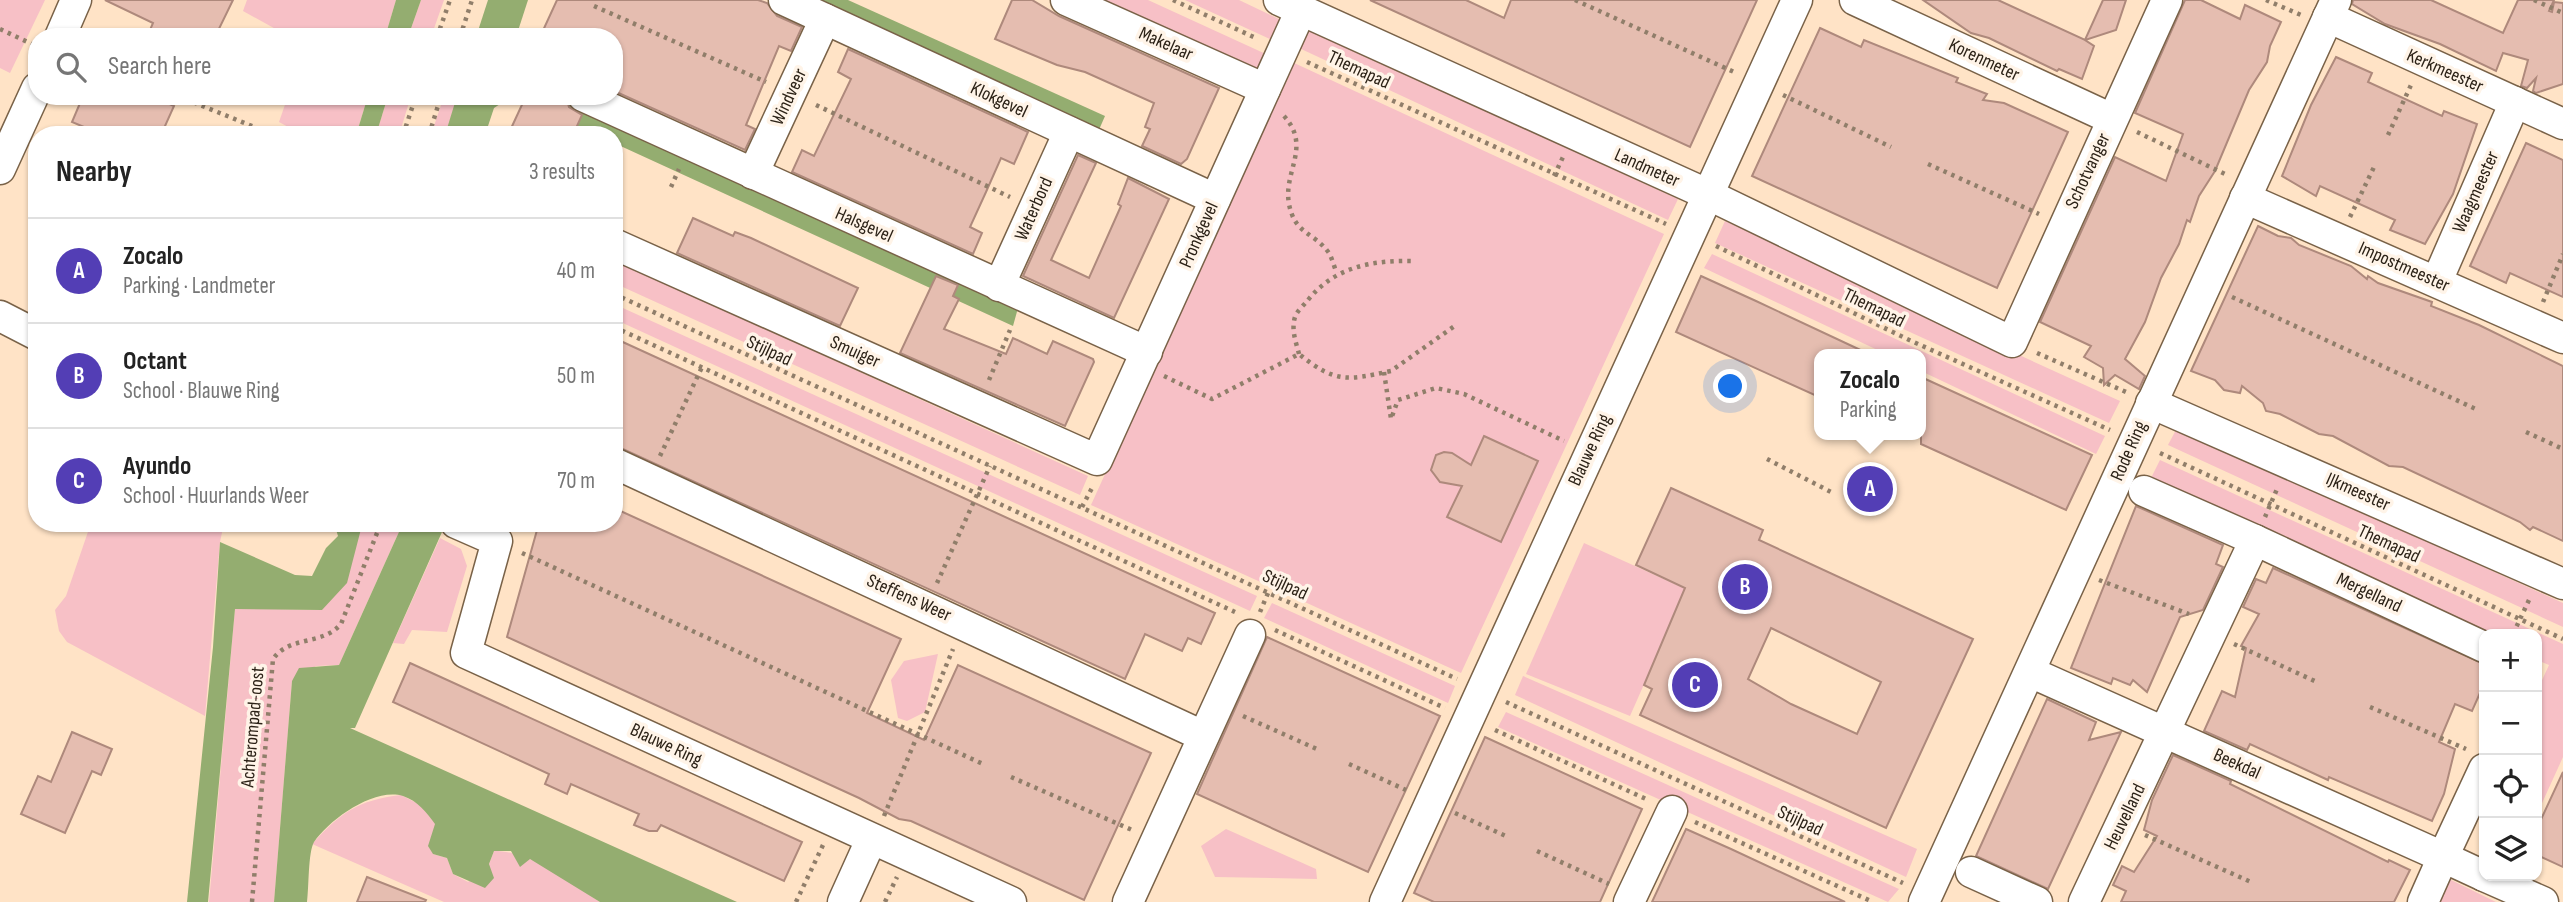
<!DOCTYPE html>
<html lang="en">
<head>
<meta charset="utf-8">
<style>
	:root { --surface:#fff; --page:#f6f6f6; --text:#222; --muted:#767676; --line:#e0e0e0; --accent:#533eb5 }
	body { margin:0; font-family:"Sofia Sans Condensed",sans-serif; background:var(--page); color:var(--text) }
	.controls { position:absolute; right:21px; bottom:21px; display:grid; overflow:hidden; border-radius:14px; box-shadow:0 2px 5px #0004 }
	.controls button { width:63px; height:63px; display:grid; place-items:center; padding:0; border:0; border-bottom:2px solid var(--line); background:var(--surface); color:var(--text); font:35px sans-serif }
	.you { position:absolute; left:1731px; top:387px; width:24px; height:24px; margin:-18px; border:5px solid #fff; border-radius:50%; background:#1a73e8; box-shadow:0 0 0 10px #1a73e833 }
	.badge { display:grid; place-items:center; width:46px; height:46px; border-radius:50%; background:var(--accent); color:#fff; font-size:23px; font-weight:700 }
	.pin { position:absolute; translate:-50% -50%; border:4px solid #fff; box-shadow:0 2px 7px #0006 }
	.popup { position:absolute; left:1814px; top:349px; width:112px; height:91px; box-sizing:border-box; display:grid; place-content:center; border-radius:14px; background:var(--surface); filter:drop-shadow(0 2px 5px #0005); font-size:23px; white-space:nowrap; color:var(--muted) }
	.popup b { font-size:26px; color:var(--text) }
	.popup::after { content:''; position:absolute; left:50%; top:100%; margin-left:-14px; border:14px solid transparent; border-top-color:var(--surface) }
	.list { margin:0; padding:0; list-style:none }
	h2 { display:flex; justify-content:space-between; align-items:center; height:91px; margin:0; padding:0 28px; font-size:30px }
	h2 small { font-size:23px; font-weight:400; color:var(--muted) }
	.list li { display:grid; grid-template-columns:46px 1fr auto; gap:21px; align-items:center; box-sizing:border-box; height:105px; padding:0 28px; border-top:2px solid var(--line) }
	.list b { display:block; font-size:26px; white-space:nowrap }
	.list p { margin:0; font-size:23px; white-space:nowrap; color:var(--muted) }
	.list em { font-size:23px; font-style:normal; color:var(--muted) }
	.icon { flex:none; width:38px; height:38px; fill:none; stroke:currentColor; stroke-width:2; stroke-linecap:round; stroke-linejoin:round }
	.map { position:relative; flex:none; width:2563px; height:902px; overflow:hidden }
	.search { position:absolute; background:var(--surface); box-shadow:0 2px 5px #0004; left:28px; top:28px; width:595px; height:77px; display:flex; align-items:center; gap:18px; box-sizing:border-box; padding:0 24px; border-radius:28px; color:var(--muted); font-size:26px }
	.panel { position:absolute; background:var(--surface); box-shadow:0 2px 5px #0004; left:28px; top:126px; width:595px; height:406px; border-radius:28px }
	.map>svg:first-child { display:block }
	.green { fill:#f7c0c6 }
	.water { fill:#94ad70 }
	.building { fill:#e5bdb0; stroke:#ae897c; stroke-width:2; fill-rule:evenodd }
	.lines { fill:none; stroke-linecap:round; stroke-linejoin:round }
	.minor-casing { stroke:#796248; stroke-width:33 }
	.path { stroke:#907e6a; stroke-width:4.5; stroke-dasharray:3.5 5; stroke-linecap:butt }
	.minor { stroke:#fff; stroke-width:30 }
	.labels { text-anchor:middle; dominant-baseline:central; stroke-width:7; stroke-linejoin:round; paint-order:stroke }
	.street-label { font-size:19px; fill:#2c2217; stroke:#fff4e8 }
</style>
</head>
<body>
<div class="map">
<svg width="2563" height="902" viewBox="0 0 2563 902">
	<rect width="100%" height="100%" fill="#ffe3c6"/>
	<g class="green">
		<polygon points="0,0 45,0 10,73 0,68"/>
		<polygon points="247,0 396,0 385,37 290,37 243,11"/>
		<polygon points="421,0 444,0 431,37 408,37"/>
		<polygon points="1092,0 1148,0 1268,55 1259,75"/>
		<polygon points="1185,0 1239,0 1281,20 1272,40"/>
		<polygon points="1309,30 1678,199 1668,220 1299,48"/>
		<polygon points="1292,62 1664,234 1461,673 1091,505"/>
		<polygon points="288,96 368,96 357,132 359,135 303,135 279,122"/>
		<polygon points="388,96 411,96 399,135 376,135"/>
		<polygon points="444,96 458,96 445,135 431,135"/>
		<polygon points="1725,221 2120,401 2109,423 1715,243"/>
		<polygon points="1712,254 2105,436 2096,454 1921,371 1921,354 1886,354 1704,268"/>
		<polygon points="614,260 1088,476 1080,495 614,283"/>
		<polygon points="614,304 1257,596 1250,611 614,319"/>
		<polygon points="2177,428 2563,603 2563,627 2168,445"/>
		<polygon points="2160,460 2563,644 2563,757 2537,814 2537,691 2549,665 2537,660 2537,634 2484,634 2149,482"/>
		<polygon points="91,523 224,523 220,542 205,716 67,642 59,631 55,610 66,596"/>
		<polygon points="358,523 403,523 339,665 316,666 292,681 274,902 209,902 235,608 322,610 361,529"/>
		<polygon points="440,538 461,549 467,566 447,632 412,630 404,644 393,643"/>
		<polygon points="1584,543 1686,589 1630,716 1526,674"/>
		<polygon points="1272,603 1455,686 1448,703 1264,618"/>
		<polygon points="938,654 925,712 907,721 898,718 891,680 904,661"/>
		<polygon points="1523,676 1917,849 1906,877 1515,695"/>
		<polygon points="1506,712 1899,889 1888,902 1498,727"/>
		<path d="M401,795l20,10 15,19 -3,30 14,4 6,16 15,8 21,-18 5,-13c39,0 74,31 106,51h-156l-132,-58c28,-31 46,-44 89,-49z"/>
		<polygon points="1226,829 1316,869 1317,879 1215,877 1201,846"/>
		<polygon points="2447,878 2496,902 2436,902"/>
	</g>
	<g class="water">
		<polygon points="396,0 421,0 408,37 385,37"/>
		<polygon points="488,0 528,0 516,37 476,37"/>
		<polygon points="803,0 848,0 1105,116 1098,132"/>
		<polygon points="368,96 388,96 376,135 359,135 357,132"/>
		<polygon points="457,96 550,96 1018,308 1013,326 614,143 614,135 596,135 520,100 509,98 494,108 485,135 445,135"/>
		<polygon points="334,523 358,523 361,529 347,583 322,610 235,609 208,902 187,902 213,647 220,542 295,575 312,576 326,548 338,536"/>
		<path d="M403,523h43l-91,205h-5l387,174h-137l-70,-43 -10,8 -9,-16h-17l-5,13 5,14 -9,10 -32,-14 -6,-16 -14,-4 -5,-8 7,-22c-9,-12 -17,-23 -32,-28 -29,-9 -74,24 -89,46 -6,10 -5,46 -7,60h-33l18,-221 7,-13 40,-3z"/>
	</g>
	<g class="building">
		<polygon points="105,0 233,0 215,37 164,37 150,30 153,23"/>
		<polygon points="557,0 758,0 767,3 777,16 802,27 791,51 779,46 746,125 755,129 745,150 614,91 614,37 540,37"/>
		<polygon points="1012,0 1032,0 1059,16 1219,88 1187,159 1181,164 1142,146 1150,129 1145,127 1154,103 1085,72 1057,65 995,39"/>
		<polygon points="1370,0 1466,0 1504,18 1511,0 1757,0 1690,147"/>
		<polygon points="1923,0 1998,0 2085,40 2103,0 2126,0 2116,30 2085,40 2094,46 2082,79 2059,69 2057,71 1989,38 1971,33"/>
		<polygon points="2185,0 2201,0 2240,19 2245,5 2281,22 2270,46 2267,62 2249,90 2215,171 2199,196 2190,222 2187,220 2179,244 2161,278 2145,322 2125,359 2145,376 2139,389 2115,375 2104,385 2103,368 2084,357 2091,346 2040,322 2115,157 2166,181 2183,134 2135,113"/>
		<polygon points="2353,0 2431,0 2503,33 2518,0 2554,0 2549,11 2552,12 2554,2 2563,3 2563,84 2536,93 2533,91 2536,78 2527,88 2521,86 2528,60 2503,53 2496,71 2440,44 2385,24 2352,4"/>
		<polygon points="1820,28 1861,47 1864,40 1958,78 1956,82 1987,94 1983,100 2004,103 2068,132 1997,288 1752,176"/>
		<polygon points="848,49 1028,132 1014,164 1001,158 986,192 970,227 982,233 973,254 792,172 802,150 814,156 851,79 838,72"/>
		<polygon points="2336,57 2372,73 2368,82 2442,116 2444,111 2477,124 2453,194 2425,244 2390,230 2395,220 2320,186 2316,196 2282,176 2311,105"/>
		<polygon points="83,96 152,96 174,106 161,135 103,135 72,122"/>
		<polygon points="526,96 566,96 569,107 582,115 573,135 508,135"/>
		<polygon points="2526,143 2563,160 2563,297 2510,273 2506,283 2470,266"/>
		<polygon points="1078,155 1096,163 1051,260 1089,278 1121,206 1118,204 1128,178 1169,199 1114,318 1023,276"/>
		<polygon points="693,218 733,236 735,232 751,238 858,288 840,326 677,253"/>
		<polygon points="2258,226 2278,236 2291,238 2299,245 2351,266 2367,279 2368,276 2378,283 2432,302 2431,306 2479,325 2563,366 2563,541 2533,527 2530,530 2520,522 2403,467 2389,466 2333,436 2319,434 2280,414 2266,411 2263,403 2242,386 2240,393 2224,390 2215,380 2191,371"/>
		<polygon points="936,276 958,285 953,296 959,299 944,329 1006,354 1013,338 1047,354 1053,341 1093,359 1094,362 1065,426 900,353"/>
		<polygon points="1701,276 1756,301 1869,354 1819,354 1819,397 1676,332"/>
		<polygon points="614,338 1215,613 1201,644 1188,638 1182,651 1145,634 1125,679 614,445"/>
		<polygon points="1921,377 2092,455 2066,510 1921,444"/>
		<polygon points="1484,436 1538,461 1501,542 1447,517 1462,486 1440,482 1431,470 1436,455 1444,452 1452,453 1471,465"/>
		<path d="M1671,488l92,42 -4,10 214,99 -87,189 -246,-113 12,-26 -8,-4 41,-97 -49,-23zM1771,628l110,54 -24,52 -66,-30 -43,-25z"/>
		<polygon points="2136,506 2223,545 2216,564 2223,567 2203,610 2180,617 2147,692 2133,680 2130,685 2113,678 2111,684 2071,668"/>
		<polygon points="614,508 901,639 867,713 924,740 958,665 1151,753 1084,900 911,821 899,819 859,798 507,637 539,523 614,523"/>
		<polygon points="2273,568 2484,664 2484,684 2472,711 2455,704 2439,742 2455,749 2444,794 2432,821 2329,777 2328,780 2250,744 2247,750 2204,731 2222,691 2235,697 2246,648 2241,646 2259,614 2243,607 2256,579 2266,583"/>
		<polygon points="1267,637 1440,716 1368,872 1197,794"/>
		<polygon points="410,663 802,842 784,881 661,825 657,831 649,831 634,825 639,814 571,784 567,794 545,784 549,774 393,702"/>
		<polygon points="2047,699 2096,722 2089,740 2121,732 2048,889 1976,856"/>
		<polygon points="72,732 112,749 101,775 92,771 65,833 21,814 38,776 51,782"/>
		<polygon points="1485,737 1642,809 1600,902 1434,902 1414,893"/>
		<polygon points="2173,755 2231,781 2230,784 2388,862 2389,860 2410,870 2394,902 2121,902 2126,891 2113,885 2122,866 2134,872 2157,836 2144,830 2152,800"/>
		<polygon points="2563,772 2563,867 2537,855 2537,828"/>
		<polygon points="1686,829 1731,849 1845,902 1652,902"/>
		<polygon points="367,877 426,900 425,902 357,902"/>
	</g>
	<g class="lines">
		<defs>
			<g id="minor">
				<polyline points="784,0 1215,199"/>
				<polyline points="1066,0 1265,89"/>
				<polyline points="1279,0 1709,195 2012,342 2167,0"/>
				<polyline points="1855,0 2112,119"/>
				<polyline points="2328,17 2563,124"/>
				<polyline points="60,37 76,0"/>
				<polyline points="583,96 1147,352"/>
				<polyline points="0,169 37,88"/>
				<polyline points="753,174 825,19"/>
				<polyline points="2245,198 2563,338"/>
				<polyline points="614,244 1097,460 1301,10"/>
				<polyline points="2437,281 2515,102"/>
				<polyline points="999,286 1069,132"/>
				<polyline points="0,316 37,335"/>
				<polyline points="2151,403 2563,584"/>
				<polyline points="614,463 1203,736"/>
				<polyline points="2144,491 2255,540"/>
				<polyline points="456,523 497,541 466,653 1011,902"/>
				<polyline points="2030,672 2443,857 2484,769"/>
				<polyline points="1971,872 2037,902"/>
				<polyline points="2484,876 2543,902"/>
				<polyline points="843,902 871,840"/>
				<polyline points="1128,902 1250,635"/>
				<polyline points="1385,902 1797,0"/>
				<polyline points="1629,902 1672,811"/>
				<polyline points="1924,902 2336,0"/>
				<polyline points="2084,902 2255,540 2484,647"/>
				<polyline points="2423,902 2443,857 2484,876"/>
			</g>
		</defs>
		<use href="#minor" class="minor-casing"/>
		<g class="path">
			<polyline points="1173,0 1258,39"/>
			<polyline points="1575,0 1734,72"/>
			<polyline points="2266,0 2301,15"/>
			<polyline points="2534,0 2563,13"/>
			<polyline points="594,6 766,82"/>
			<polyline points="0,29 34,45"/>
			<polyline points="437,37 450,0"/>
			<polyline points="460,37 472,0"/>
			<polyline points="1307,62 1666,224"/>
			<polyline points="1783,95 1891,147"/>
			<polyline points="178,96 274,135"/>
			<polyline points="816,105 1010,197"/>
			<path d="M1284,116c28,31 -1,55 5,88 6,31 24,27 40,49 3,5 5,14 8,20"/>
			<polyline points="2137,132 2227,175"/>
			<polyline points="403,135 416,96"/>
			<polyline points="429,135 441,96"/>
			<polyline points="2388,135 2411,85"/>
			<polyline points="1928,164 2039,214"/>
			<polyline points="1554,176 1563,157"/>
			<polyline points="671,187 679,169"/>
			<polyline points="2350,217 2374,167"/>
			<polyline points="1716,246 1907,339 2110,430"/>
			<polyline points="614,294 1457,679"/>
			<polyline points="2232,297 2478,410"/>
			<polyline points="2543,302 2563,254"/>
			<polyline points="614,327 1235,612"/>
			<polyline points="2037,353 2126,392"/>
			<path d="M1299,354c-3,-12 -8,-24 -4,-37 2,-6 9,-12 13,-17 27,-34 66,-40 107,-39"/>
			<polyline points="1384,372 1391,419 1398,400 1436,388 1464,394 1564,441"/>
			<path d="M1164,376l48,23 87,-45c37,30 49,26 92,17l65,-46"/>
			<polyline points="989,380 1010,330"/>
			<polyline points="2526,432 2563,449"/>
			<polyline points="2160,453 2563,639"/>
			<polyline points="660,456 702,367"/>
			<polyline points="1767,459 1833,493"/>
			<polyline points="1082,507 1093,486"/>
			<polyline points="2265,517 2277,489"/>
			<polyline points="522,553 983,764"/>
			<polyline points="2099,580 2189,614"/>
			<polyline points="937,583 990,466"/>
			<polyline points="1260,612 1268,593"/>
			<polyline points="1275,630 1445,708"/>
			<polyline points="2513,634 2529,600"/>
			<polyline points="2234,644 2319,683"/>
			<polyline points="1506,702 1903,883"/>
			<polyline points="2370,707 2466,749"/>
			<polyline points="1243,716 1319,750"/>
			<polyline points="1495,730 1646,799"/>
			<polyline points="1349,764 1406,790"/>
			<polyline points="1011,777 1132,830"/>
			<polyline points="1455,813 1508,837"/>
			<polyline points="884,816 953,649"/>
			<polyline points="1695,822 1873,902"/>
			<polyline points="2145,835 2251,882"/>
			<polyline points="1537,851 1609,884"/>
			<path d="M252,902l21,-243c17,-24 49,-13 68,-35l40,-101"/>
			<polyline points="796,902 823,845"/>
			<polyline points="885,902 897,877"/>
		</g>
		<use href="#minor" class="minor"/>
	</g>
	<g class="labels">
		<g class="street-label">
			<text transform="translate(1166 44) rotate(24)">Makelaar</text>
			<text transform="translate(1984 60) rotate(25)">Korenmeter</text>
			<text transform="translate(1359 70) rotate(25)">Themapad</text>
			<text transform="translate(2445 71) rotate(24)">Kerkmeester</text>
			<text transform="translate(789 97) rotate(-65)">Windveer</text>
			<text transform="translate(999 100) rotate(25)">Klokgevel</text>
			<text transform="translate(1647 168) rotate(24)">Landmeter</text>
			<text transform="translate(2088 171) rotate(-65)">Schotvanger</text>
			<text transform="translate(2476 192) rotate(-66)">Waagmeester</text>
			<text transform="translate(1034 209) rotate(-66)">Waterbord</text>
			<text transform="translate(864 225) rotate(24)">Halsgevel</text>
			<text transform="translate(1199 235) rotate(-66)">Pronkgevel</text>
			<text transform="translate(2404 267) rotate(24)">Impostmeester</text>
			<text transform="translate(1874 308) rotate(26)">Themapad</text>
			<text transform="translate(769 351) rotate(25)">Stijlpad</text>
			<text transform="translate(855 352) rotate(24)">Smuiger</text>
			<text transform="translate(1590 450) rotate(-65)">Blauwe Ring</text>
			<text transform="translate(2129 451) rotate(-66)">Rode Ring</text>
			<text transform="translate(2358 492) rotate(24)">IJkmeester</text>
			<text transform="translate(2389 544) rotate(25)">Themapad</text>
			<text transform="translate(1285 585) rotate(25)">Stijlpad</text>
			<text transform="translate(2369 593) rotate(25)">Mergelland</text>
			<text transform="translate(909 598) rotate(24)">Steffens Weer</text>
			<text transform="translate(253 727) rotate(-85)">Achterompad-oost</text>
			<text transform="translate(666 745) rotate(25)">Blauwe Ring</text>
			<text transform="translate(2237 764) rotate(24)">Beekdal</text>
			<text transform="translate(2125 817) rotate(-64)">Heuvelland</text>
			<text transform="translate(1800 821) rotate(25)">Stijlpad</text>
		</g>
	</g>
</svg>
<div class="controls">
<button>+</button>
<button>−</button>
<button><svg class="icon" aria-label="locate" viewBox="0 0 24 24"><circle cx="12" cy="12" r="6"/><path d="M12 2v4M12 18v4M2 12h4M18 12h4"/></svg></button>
<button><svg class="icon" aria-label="layers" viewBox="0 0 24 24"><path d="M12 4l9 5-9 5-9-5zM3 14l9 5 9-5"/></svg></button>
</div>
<div class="you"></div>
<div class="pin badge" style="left:1870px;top:489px">A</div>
<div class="popup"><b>Zocalo</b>Parking</div>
<div class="pin badge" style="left:1745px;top:587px">B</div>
<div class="pin badge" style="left:1695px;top:685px">C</div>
<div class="search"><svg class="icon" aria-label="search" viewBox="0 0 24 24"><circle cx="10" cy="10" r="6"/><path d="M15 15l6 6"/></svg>Search here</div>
<section class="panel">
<h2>Nearby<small>3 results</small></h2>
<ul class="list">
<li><span class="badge">A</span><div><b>Zocalo</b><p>Parking · Landmeter</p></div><em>40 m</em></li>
<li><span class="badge">B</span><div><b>Octant</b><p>School · Blauwe Ring</p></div><em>50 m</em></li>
<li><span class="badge">C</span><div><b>Ayundo</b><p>School · Huurlands Weer</p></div><em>70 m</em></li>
</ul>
</section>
</div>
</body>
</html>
